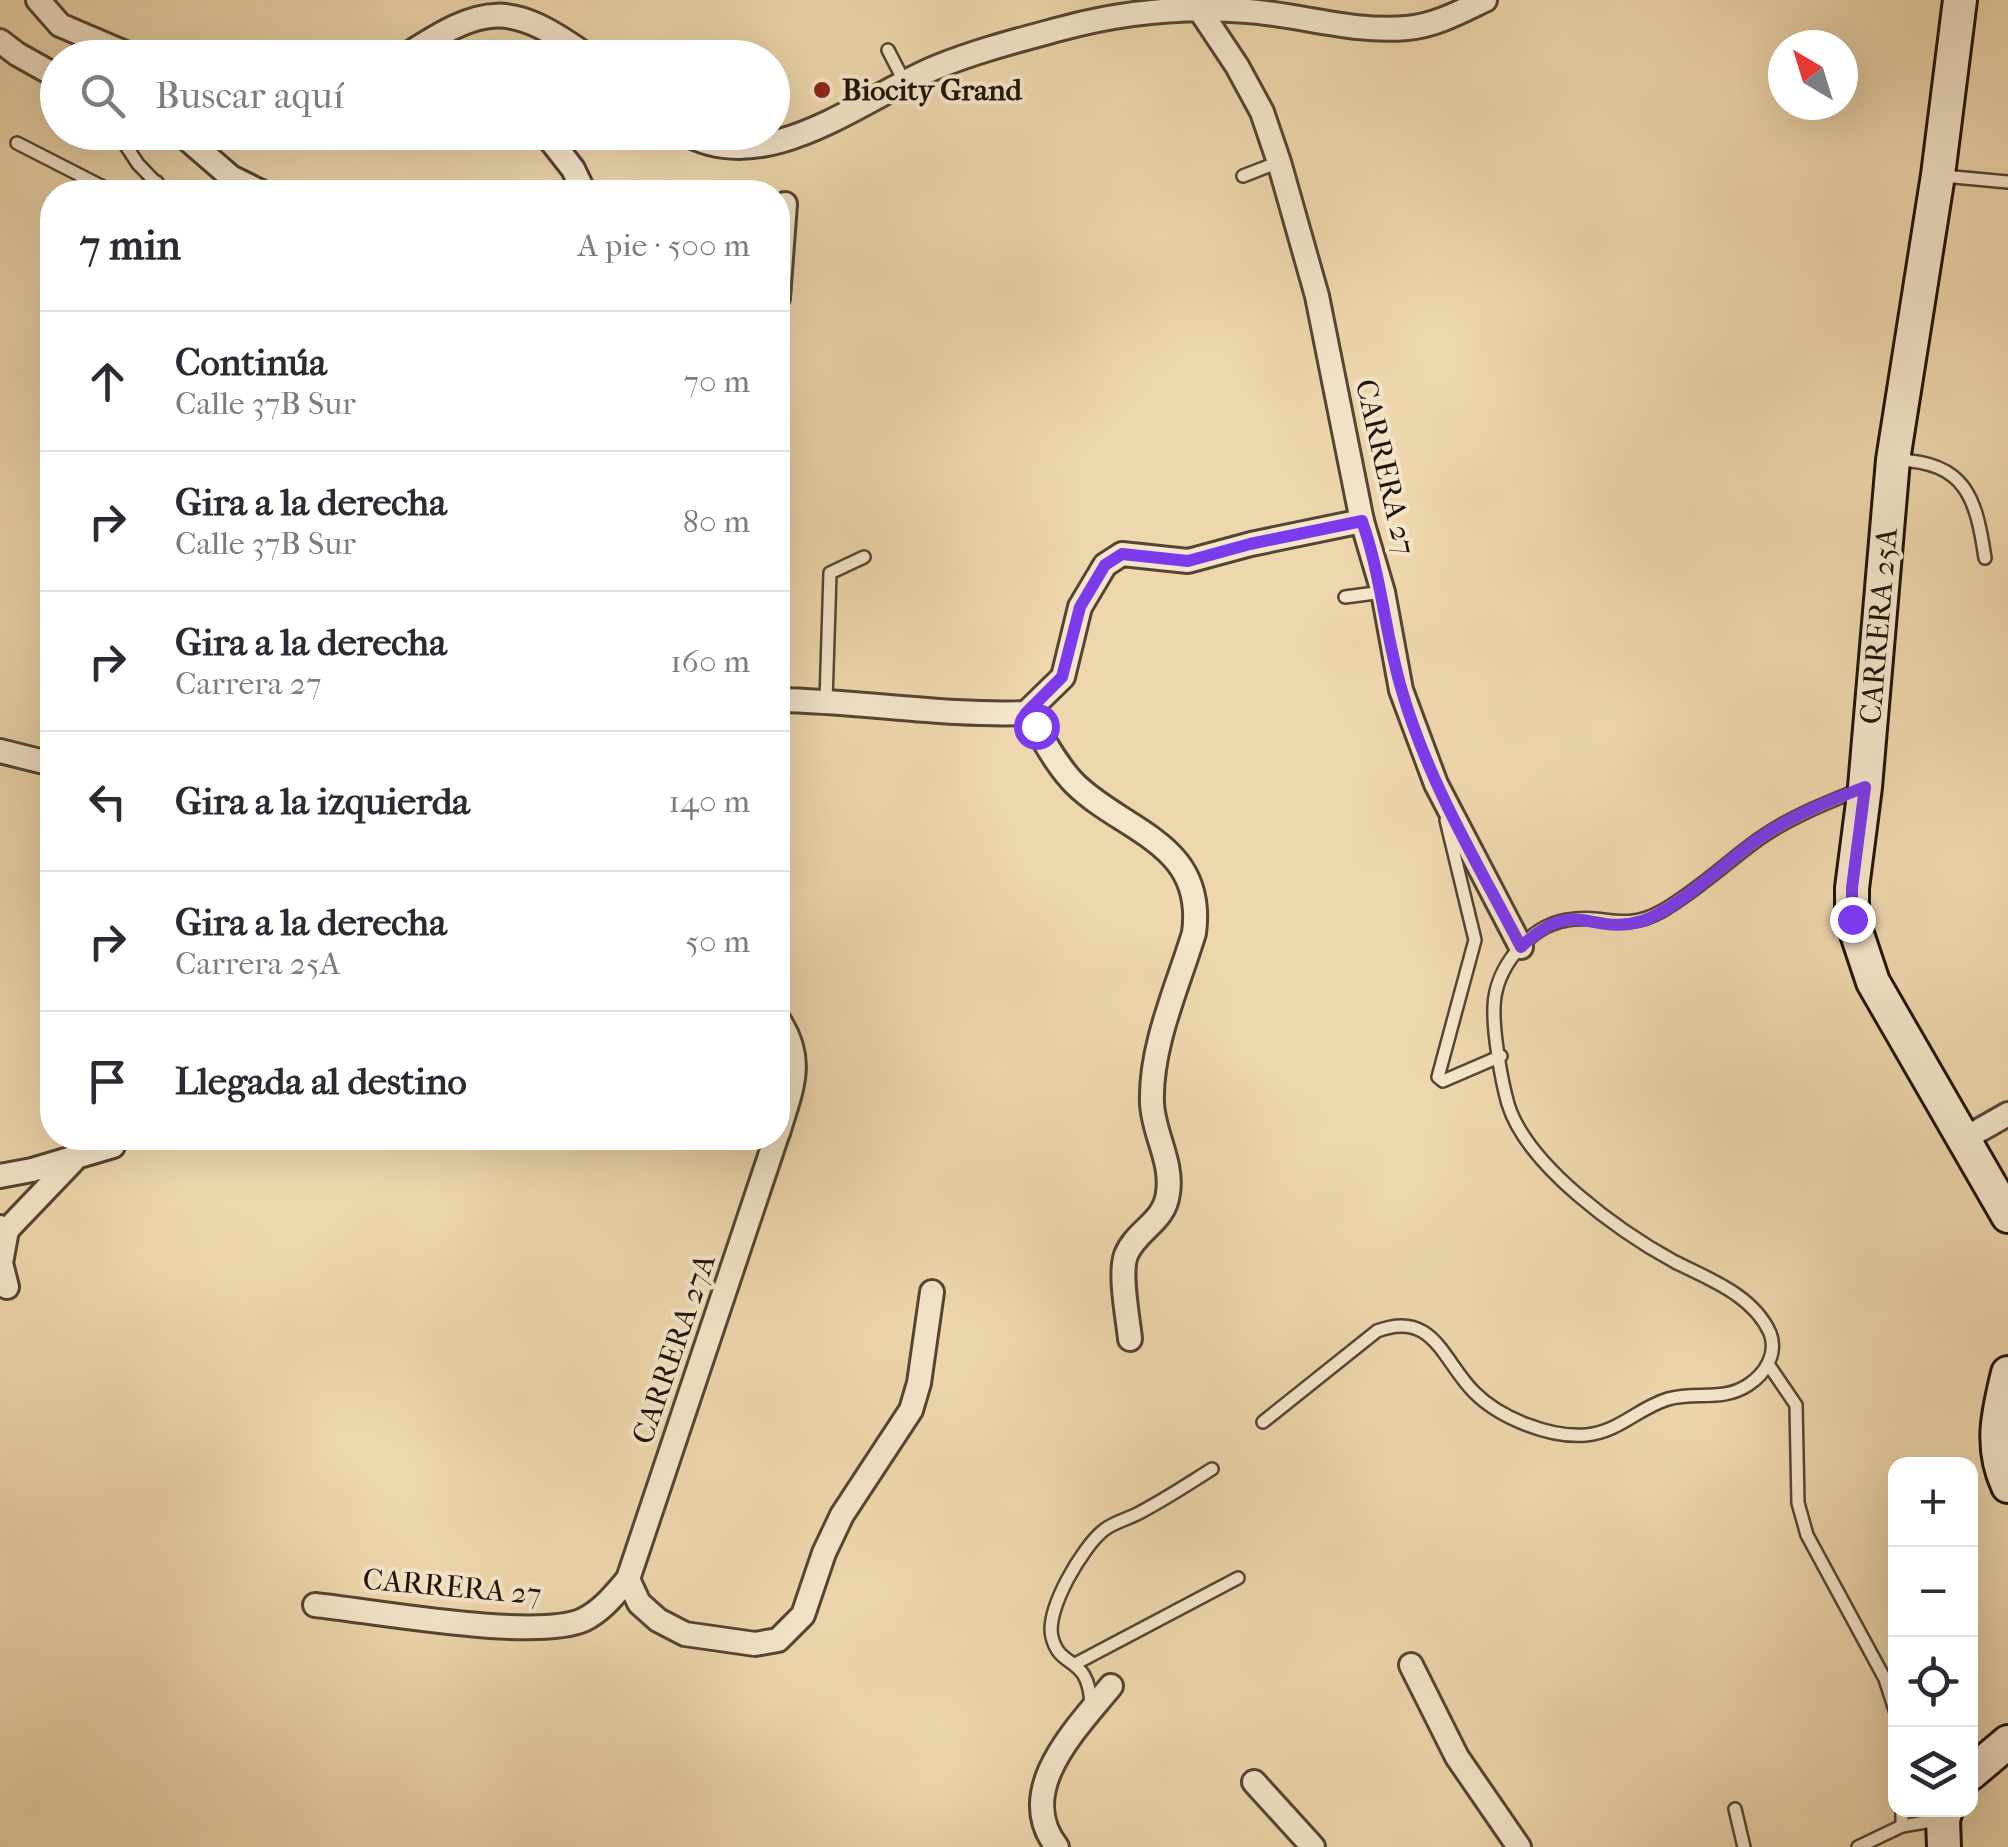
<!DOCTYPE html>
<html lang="es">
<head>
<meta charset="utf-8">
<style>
	:root { --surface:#fff; --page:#f2f2f3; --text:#2b2b33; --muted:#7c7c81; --line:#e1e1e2 }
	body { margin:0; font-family:"IM FELL French Canon",serif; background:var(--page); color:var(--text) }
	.controls { position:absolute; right:30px; bottom:30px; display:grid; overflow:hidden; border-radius:20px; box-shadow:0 10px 40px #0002 }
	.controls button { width:90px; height:90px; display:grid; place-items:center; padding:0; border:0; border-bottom:2px solid var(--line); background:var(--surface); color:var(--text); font:50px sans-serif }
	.compass { position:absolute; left:1768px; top:30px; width:90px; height:90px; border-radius:50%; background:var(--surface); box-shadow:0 10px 40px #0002; rotate:322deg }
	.stop { position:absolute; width:30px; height:30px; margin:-22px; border:8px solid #7c3aed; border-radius:50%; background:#fff }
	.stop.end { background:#7c3aed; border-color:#fff; box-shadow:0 2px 10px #0008 }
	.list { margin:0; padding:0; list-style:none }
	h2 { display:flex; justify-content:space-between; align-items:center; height:130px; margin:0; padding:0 40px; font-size:42px }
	h2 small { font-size:32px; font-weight:400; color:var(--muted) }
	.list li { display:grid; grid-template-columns:65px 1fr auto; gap:30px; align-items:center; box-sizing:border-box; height:140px; padding:0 40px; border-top:2px solid var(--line) }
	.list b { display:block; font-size:38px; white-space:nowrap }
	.list p { margin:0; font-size:32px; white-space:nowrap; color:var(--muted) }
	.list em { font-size:32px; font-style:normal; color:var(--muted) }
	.icon { flex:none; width:55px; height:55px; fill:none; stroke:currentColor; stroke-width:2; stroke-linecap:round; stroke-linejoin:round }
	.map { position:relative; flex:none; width:2008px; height:1847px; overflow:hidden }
	.search { position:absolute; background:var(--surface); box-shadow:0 10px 40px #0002; left:40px; top:40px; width:750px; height:110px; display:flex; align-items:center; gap:25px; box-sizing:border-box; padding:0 35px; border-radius:55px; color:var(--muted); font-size:38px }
	.panel { position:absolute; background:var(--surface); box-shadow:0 10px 40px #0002; left:40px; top:180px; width:750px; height:970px; border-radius:40px }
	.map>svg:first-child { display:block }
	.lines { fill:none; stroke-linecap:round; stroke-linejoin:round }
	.lane-casing { stroke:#534532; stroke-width:16 }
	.street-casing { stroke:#534532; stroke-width:28 }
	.secondary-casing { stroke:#1f1409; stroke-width:38 }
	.lane { stroke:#f5e5ca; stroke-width:11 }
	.street { stroke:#f5e5ca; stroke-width:22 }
	.secondary { stroke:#f5e5ca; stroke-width:32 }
	.route { stroke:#7c3aed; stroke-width:12 }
	.poi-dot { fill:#8f2418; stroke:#f5e5ca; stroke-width:4 }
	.labels { text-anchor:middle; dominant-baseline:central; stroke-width:8; stroke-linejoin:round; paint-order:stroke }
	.poi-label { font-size:30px; font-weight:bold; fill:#1f1409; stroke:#f5e5ca; text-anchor:start }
	.street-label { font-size:30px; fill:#1f1409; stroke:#f5e5ca }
</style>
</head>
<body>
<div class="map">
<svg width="2008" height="1847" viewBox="0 0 2008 1847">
	<rect width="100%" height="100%" fill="#efd7ad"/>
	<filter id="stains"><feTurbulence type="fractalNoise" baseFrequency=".002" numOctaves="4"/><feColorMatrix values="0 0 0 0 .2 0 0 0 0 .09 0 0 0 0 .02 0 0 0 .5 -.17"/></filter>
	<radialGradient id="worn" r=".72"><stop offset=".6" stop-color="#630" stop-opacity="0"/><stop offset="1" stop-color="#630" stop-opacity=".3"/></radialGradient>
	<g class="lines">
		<defs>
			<g id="lane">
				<polyline points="888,50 905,83"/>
				<polyline points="117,132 138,164 165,192"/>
				<polyline points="17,143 105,188 119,192"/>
				<polyline points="1243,176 1279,162"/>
				<polyline points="1943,176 2008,182"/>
				<polyline points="121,192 133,192 157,182"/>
				<path d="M1897,460c69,2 79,38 88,98"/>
				<polyline points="1345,597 1383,592"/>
				<polyline points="826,701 830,573 864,557"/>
				<polyline points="1446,820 1475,940 1438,1077 1443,1081 1501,1056"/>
				<polyline points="1768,1364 1796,1405 1798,1503 1807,1535 1885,1679 1896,1713"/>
				<path d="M1263,1422l114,-91c57,-22 66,31 98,62 25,25 75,45 111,42 33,-3 52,-27 82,-36 28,-8 54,3 80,-14 17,-11 30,-31 22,-52 -17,-38 -61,-54 -95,-71 -55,-30 -148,-96 -167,-158 -7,-25 -15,-72 -14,-97 1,-39 35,-81 73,-87 38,-7 56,13 95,-9 35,-20 65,-49 97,-72 31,-22 67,-36 102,-50"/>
				<polyline points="1075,1664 1238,1578"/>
				<path d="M1091,1706c-2,-53 -31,-35 -39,-69 -7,-27 31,-91 52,-107 10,-8 24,-11 35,-17 25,-13 49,-29 73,-44"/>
				<polyline points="1735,1809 1744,1847"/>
				<polyline points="1902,1810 1902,1826"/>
				<polyline points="1858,1847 1902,1826 1938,1820"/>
			</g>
			<g id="street">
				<polyline points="38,0 60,25 137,58"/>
				<polyline points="1199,9 1237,66 1262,112 1279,162 1317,296 1362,521 1383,592 1401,690 1436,784 1521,947"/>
				<polyline points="0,41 17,54 58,77"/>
				<path d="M402,58c84,-55 107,-58 188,0"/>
				<polyline points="179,132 231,177 261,192"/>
				<polyline points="544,132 573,169 584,192"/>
				<path d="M683,132c83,49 180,-35 254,-65 39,-16 82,-27 123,-38 62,-17 124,-23 188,-18 53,4 105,22 159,17 27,-2 53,-16 78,-28"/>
				<polyline points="778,298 785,204"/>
				<path d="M778,700c83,1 165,16 248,13l37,-36 17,-70 25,-42 17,-11 66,7 63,-17 111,-23"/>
				<path d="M1026,713c17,23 28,50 49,71 49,48 131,59 119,149 -16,53 -44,113 -42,170 1,30 21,59 16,90 -3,29 -32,37 -42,62 -7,19 2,63 4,84"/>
				<polyline points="0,751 52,764"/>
				<path d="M778,1019c28,42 13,70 0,114"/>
				<polyline points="1964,1139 2008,1114"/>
				<polyline points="0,1176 32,1170 113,1146"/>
				<polyline points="0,1227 7,1230 1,1263 7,1287"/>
				<polyline points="7,1230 73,1161"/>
				<polyline points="628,1579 639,1603 658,1620 685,1634 755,1644 778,1640 803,1615 824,1553 842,1515 911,1410 919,1383 932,1292"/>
				<path d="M315,1605c58,6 220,36 268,15 19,-9 32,-26 45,-41l148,-441"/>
				<polyline points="1411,1665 1457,1757 1519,1847"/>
				<polyline points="1254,1782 1313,1847"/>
				<path d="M1057,1847c-44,-56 19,-118 54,-161"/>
			</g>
			<g id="secondary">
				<polyline points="1960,0 1938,175 1893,460 1865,787 1852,888 1852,919 1873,982 2008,1216"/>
				<path d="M2008,1373c-10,41 -18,74 0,113"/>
				<polyline points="1970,1774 2008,1742"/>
				<polyline points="1944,1847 1943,1820 1946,1810"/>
			</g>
		</defs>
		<use href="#lane" class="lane-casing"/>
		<use href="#street" class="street-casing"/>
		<use href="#secondary" class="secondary-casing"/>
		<use href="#lane" class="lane"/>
		<use href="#street" class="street"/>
		<use href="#secondary" class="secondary"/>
	</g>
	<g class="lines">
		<path class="route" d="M1036,726l-10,-13 36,-36 18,-70 25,-42 17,-11 66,7 62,-17 112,-23c20,57 23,114 40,170 26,91 76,173 119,256 54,-53 71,-10 121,-26 37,-12 85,-61 119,-84 32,-22 68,-36 104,-50l-13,101v31"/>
	</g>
	<circle class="poi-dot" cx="822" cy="90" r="10"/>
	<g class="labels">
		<g class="poi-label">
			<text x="842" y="90">Biocity Grand</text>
		</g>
		<g class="street-label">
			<text transform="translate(1385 467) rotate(77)">CARRERA 27</text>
			<text transform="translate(1879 626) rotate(-85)">CARRERA 25A</text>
			<text transform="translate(674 1349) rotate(-71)">CARRERA 27A</text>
			<text transform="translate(452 1587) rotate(5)">CARRERA 27</text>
		</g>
	</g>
	<rect width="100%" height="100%" filter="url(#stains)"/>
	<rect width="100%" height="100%" fill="url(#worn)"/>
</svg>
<div class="controls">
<button>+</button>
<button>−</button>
<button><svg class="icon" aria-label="locate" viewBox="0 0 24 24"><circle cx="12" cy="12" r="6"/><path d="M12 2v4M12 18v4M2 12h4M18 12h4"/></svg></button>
<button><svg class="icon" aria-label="layers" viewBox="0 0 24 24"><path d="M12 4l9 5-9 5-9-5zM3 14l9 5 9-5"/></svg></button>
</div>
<svg class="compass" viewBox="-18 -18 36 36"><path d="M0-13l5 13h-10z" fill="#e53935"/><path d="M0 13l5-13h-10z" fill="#7c7c81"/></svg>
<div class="stop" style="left:1036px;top:726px"></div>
<div class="stop end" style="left:1852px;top:919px"></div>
<div class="search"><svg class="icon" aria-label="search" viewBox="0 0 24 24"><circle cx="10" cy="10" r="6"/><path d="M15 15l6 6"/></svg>Buscar aquí</div>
<section class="panel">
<h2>7 min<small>A pie · 500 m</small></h2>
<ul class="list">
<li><svg class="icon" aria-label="ahead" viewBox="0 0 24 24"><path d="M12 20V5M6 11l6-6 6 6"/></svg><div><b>Continúa</b><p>Calle 37B Sur</p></div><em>70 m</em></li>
<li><svg class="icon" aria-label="right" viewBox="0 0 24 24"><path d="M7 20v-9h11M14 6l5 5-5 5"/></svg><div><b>Gira a la derecha</b><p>Calle 37B Sur</p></div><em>80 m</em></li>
<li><svg class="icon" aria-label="right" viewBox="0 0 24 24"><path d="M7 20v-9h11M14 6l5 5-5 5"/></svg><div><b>Gira a la derecha</b><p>Carrera 27</p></div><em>160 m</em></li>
<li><svg class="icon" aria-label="left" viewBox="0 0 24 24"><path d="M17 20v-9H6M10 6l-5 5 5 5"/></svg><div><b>Gira a la izquierda</b></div><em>140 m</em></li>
<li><svg class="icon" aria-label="right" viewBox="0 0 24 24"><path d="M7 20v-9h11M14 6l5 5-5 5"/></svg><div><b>Gira a la derecha</b><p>Carrera 25A</p></div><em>50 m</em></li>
<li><svg class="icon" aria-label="arrive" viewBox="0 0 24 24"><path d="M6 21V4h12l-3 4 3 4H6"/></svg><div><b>Llegada al destino</b></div></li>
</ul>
</section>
</div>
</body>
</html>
